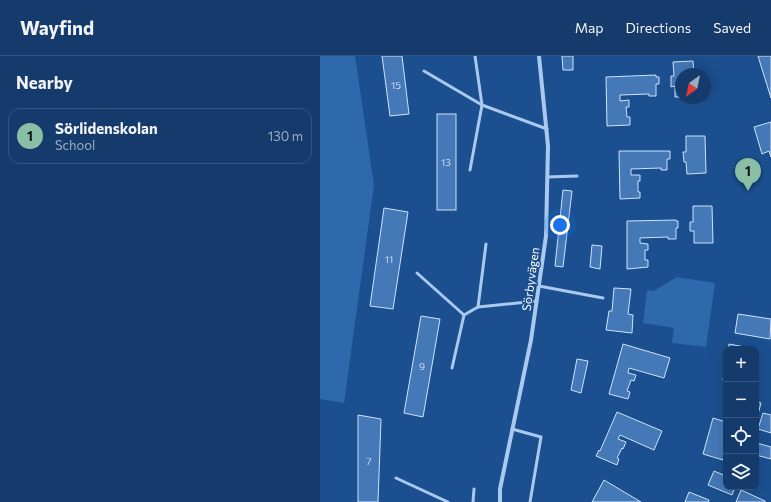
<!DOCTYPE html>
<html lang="en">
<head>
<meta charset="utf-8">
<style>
	:root { --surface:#143b6b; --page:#214673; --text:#f1f3f6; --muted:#9dadc1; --line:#33557e; --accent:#8abfa5 }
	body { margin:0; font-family:Commissioner,sans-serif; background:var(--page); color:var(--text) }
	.controls { position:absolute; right:12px; bottom:12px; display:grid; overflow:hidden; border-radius:8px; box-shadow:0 4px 16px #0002 }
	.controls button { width:36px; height:36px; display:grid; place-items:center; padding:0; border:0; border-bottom:1px solid var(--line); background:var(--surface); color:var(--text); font:20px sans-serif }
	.compass { position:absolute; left:355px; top:12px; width:36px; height:36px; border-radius:50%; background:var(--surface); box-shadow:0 4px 16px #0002; rotate:213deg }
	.you { position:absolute; left:240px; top:169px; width:14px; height:14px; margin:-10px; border:3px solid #fff; border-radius:50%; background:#1a73e8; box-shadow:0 0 0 6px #1a73e833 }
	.badge { display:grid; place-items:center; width:26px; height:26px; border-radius:50%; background:var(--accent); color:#111; font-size:13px; font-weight:700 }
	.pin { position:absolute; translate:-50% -33px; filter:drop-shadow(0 1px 2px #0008) }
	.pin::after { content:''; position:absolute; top:21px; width:14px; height:12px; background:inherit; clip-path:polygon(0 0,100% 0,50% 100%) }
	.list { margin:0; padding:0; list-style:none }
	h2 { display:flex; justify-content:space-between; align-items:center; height:52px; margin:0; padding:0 16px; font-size:17px }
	h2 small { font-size:13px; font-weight:400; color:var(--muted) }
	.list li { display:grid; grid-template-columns:26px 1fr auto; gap:12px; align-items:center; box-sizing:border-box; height:56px; margin:0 8px 8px; padding:0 8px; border:1px solid var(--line); border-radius:12px }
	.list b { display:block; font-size:15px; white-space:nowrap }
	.list p { margin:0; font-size:13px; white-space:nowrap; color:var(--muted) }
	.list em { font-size:13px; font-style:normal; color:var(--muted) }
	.icon { flex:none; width:22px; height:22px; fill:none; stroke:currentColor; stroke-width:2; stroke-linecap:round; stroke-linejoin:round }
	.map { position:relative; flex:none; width:451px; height:446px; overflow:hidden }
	header { display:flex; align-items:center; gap:24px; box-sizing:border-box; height:56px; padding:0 20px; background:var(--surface); border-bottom:1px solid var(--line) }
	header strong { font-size:19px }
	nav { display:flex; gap:22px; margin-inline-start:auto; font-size:14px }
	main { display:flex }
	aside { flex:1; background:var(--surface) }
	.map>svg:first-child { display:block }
	.green { fill:#2e69ad }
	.building { fill:#4478b7; stroke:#cfe3fa }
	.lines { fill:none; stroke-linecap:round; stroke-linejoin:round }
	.service { stroke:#a9c9ee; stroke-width:3 }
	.minor { stroke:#a9c9ee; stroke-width:4 }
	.labels { text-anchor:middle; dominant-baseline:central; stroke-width:3; stroke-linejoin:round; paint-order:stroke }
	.number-label { font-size:10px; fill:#d0dded }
	.street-label { font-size:12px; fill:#fff; stroke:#1b4f8f }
</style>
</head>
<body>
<header>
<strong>Wayfind</strong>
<nav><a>Map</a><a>Directions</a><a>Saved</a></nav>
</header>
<main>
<aside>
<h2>Nearby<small></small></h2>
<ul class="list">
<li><span class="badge">1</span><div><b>Sörlidenskolan</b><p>School</p></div><em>130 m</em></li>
</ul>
</aside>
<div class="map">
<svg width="451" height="446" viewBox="0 0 451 446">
	<rect width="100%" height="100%" fill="#1b4f8f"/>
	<g class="green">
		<polygon points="0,0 35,0 54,129 24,347 0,343"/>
		<polygon points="357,221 395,227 386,291 352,287 354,272 323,267 327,234 334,235"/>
	</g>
	<g class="building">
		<polygon points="62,0 82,0 89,58 70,60"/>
		<polygon points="242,0 253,0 253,14 243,14"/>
		<polygon points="438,0 451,0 451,42"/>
		<polygon points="373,5 374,18 361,18 361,41 355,41 355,30 351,31 351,20 354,20 353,6"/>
		<polygon points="336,19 336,21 339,21 339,28 336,28 336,40 329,40 329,38 300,39 300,45 309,44 309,51 306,51 307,61 310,61 310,69 287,70 286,21"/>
		<rect x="117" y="58" width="19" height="96"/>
		<polygon points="451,66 451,101 449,95 442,98 434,71"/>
		<polygon points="366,80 385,80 386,117 367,118 366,106 364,106 363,96 366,96"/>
		<polygon points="299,95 350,95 350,103 347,103 347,114 341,114 341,112 311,113 311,119 320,119 320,125 318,125 318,136 320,136 320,142 300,143"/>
		<polygon points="243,134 252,135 243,211 235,210"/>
		<polygon points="373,150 392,150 393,187 374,187 374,175 370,175 370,166 373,166"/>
		<polygon points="64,152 88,156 73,253 50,250"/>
		<polygon points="356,164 356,165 358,165 358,172 356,172 356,183 348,183 348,181 320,182 320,187 328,188 328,194 325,194 325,204 328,204 328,211 307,213 307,165"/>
		<polygon points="272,189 282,190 280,213 270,211"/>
		<polygon points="294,232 311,233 308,258 313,259 312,277 286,274 289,255 292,255"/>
		<polygon points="418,258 451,263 450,283 415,277"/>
		<polygon points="101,260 120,263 103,361 84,357"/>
		<polygon points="303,288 350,302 344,322 309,312 308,317 316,319 314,325 311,324 307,335 310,336 308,343 289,338"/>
		<polygon points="409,288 430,292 429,293 408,293"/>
		<polygon points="257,303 268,305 261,337 251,334"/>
		<polygon points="406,307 406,325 403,324"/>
		<polygon points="436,345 441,347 437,362 436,362"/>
		<polygon points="297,356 342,375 334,394 300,379 298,383 306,386 303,393 302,392 297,402 299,403 297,409 276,400 279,394 280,395"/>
		<polygon points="443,357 451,359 451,377 438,373"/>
		<polygon points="38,359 61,363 58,446 38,446"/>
		<polygon points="393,362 406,366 406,393 403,404 383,398"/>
		<polygon points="437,387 451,391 451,403 436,399"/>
		<polygon points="394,415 406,420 406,431 415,431 412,439 388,429"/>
		<polygon points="284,424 321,446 272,446"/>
		<polygon points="421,434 445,445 445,446 416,446"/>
		<polygon points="369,436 389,444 388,446 365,446"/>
	</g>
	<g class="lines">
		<g class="service">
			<polyline points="155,0 162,49"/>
			<polyline points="104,15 162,49"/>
			<polyline points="150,114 162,49 227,73"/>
			<polyline points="227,121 257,120"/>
			<polyline points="97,217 144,259"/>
			<polyline points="219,230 283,242"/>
			<polyline points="158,251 166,188"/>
			<polyline points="132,312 144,259 158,251 217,245"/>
			<polyline points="192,373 221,381 210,446"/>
			<polyline points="76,422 128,446"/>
			<polyline points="153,446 154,433"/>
		</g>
		<polyline class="minor" points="180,446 180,433 211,284 226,180 228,90 219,0"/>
	</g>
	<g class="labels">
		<g class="number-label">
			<text x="76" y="29">15</text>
			<text x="126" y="106">13</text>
			<text x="69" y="203">11</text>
			<text x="102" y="310">9</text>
			<text x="49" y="405">7</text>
		</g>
		<g class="street-label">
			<text transform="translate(210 223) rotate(-82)">Sörbyvägen</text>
		</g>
	</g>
</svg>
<div class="controls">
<button>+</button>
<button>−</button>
<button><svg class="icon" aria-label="locate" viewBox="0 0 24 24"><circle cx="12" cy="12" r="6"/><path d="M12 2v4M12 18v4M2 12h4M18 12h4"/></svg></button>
<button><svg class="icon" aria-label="layers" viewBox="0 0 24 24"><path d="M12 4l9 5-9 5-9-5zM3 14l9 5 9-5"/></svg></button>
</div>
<svg class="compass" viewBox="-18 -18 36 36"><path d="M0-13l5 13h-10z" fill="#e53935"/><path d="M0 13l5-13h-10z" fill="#9dadc1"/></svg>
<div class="you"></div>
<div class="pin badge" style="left:428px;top:135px">1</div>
</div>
</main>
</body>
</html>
